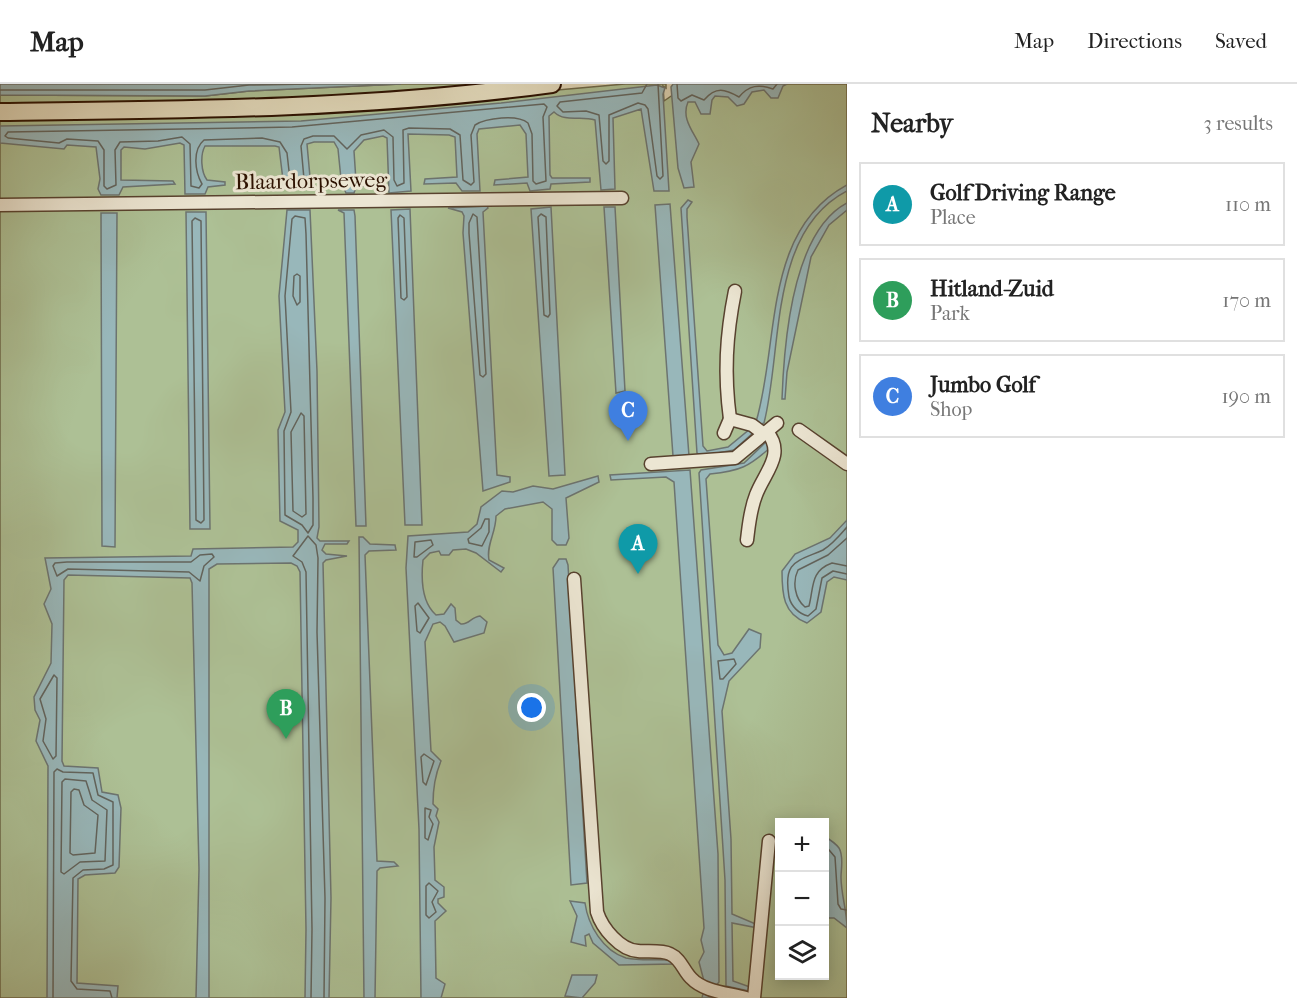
<!DOCTYPE html>
<html lang="en">
<head>
<meta charset="utf-8">
<style>
	:root { --surface:#fff; --page:#f6f6f6; --text:#222; --muted:#767676; --line:#e0e0e0; --accent:#8f2418 }
	body { margin:0; font-family:"IM FELL French Canon",serif; background:var(--page); color:var(--text) }
	.controls { position:absolute; right:18px; bottom:18px; display:grid; overflow:hidden; border-radius:0px; box-shadow:0 3px 15px #0003 }
	.controls button { width:54px; height:54px; display:grid; place-items:center; padding:0; border:0; border-bottom:2px solid var(--line); background:var(--surface); color:var(--text); font:30px sans-serif }
	.you { position:absolute; left:532px; top:624px; width:21px; height:21px; margin:-15px; border:4px solid #fff; border-radius:50%; background:#1a73e8; box-shadow:0 0 0 9px #1a73e833 }
	.badge { display:grid; place-items:center; width:39px; height:39px; border-radius:50%; background:var(--accent); color:#fff; font-size:20px; font-weight:700 }
	.pin { position:absolute; translate:-50% -50px; filter:drop-shadow(0 2px 3px #0008) }
	.pin::after { content:''; position:absolute; top:32px; width:21px; height:18px; background:inherit; clip-path:polygon(0 0,100% 0,50% 100%) }
	.list { margin:0; padding:0; list-style:none }
	h2 { display:flex; justify-content:space-between; align-items:center; height:78px; margin:0; padding:0 24px; font-size:26px }
	h2 small { font-size:20px; font-weight:400; color:var(--muted) }
	.list li { display:grid; grid-template-columns:39px 1fr auto; gap:18px; align-items:center; box-sizing:border-box; height:84px; margin:0 12px 12px; padding:0 12px; border:2px solid var(--line); border-radius:0px }
	.list b { display:block; font-size:22px; white-space:nowrap }
	.list p { margin:0; font-size:20px; white-space:nowrap; color:var(--muted) }
	.list em { font-size:20px; font-style:normal; color:var(--muted) }
	.icon { flex:none; width:33px; height:33px; fill:none; stroke:currentColor; stroke-width:2; stroke-linecap:round; stroke-linejoin:round }
	.map { position:relative; flex:none; width:847px; height:914px; overflow:hidden }
	header { display:flex; align-items:center; gap:36px; box-sizing:border-box; height:84px; padding:0 30px; background:var(--surface); border-bottom:2px solid var(--line) }
	header strong { font-size:28px }
	nav { display:flex; gap:33px; margin-inline-start:auto; font-size:21px }
	main { display:flex }
	aside { flex:1; background:var(--surface) }
	.map>svg:first-child { display:block }
	.green { fill:#adc095; stroke:#6c684a; stroke-width:1.5; fill-rule:evenodd }
	.water { fill:#98b7ba; stroke:#6c7470; stroke-width:1.5 }
	.lines { fill:none; stroke-linecap:round; stroke-linejoin:round }
	.shore { stroke:#62645d; stroke-width:1.5 }
	.minor-casing { stroke:#58422f; stroke-width:15 }
	.major-casing { stroke:#2b1000; stroke-width:20 }
	.minor { stroke:#ece6d3; stroke-width:12 }
	.major { stroke:#e1d9bb; stroke-width:16 }
	.labels { text-anchor:middle; dominant-baseline:central; stroke-width:6; stroke-linejoin:round; paint-order:stroke }
	.street-label { font-size:22px; fill:#2b1000; stroke:#ece6d3 }
</style>
</head>
<body>
<header>
<strong>Map</strong>
<nav><a>Map</a><a>Directions</a><a>Saved</a></nav>
</header>
<main>
<div class="map">
<svg width="847" height="914" viewBox="0 0 847 914">
	<rect width="100%" height="100%" fill="#e1d9bb"/>
	<filter id="stains"><feTurbulence type="fractalNoise" baseFrequency=".00333" numOctaves="4"/><feColorMatrix values="0 0 0 0 .2 0 0 0 0 .09 0 0 0 0 .02 0 0 0 .5 -.17"/></filter>
	<radialGradient id="worn" r=".72"><stop offset=".6" stop-color="#630" stop-opacity="0"/><stop offset="1" stop-color="#630" stop-opacity=".3"/></radialGradient>
	<g class="green">
		<polygon points="401,0 503,0 251,18 0,20 0,11 205,12 249,7"/>
		<path d="M625,0h41v4l-3,-2 1,15 16,-11 34,-6h133v914h-847v-881l512,-23zM780,738h44v154h-44z"/>
	</g>
	<g class="water">
		<polygon points="0,0 401,0 249,7 205,12 0,11"/>
		<path d="M673,0h114l-4,2 -5,12h-7l-7,-8 -12,2 -8,12 -7,2 -9,-9 -13,-1 -3,4 -2,14h-9l-6,-12h-7c-7,16 5,29 11,42l-8,18 3,25 -10,1 -6,-20 -7,-81z"/>
		<path d="M657,1l8,3 -2,6 6,97h-15l-13,-82 -28,9 2,71 -14,1 -6,-70c-15,-5 -29,3 -41,-8l-5,4 1,59 2,3h38v4l-39,2 -1,5 -20,2 -3,-8 -33,2 1,-5 33,-3 -2,-43 -6,-9 -41,4 -2,5 3,57h-18l-6,-8 -32,1 1,-5 32,-2 -2,-40 -6,-2 -41,-1 3,57 -22,2 -2,-55 -4,-2 -19,4 -10,11 2,30h23l-1,3 -22,3 -2,6h-8l-3,-7 -21,-1 1,-4 18,-2 -3,-30 -4,-7h-20l-7,2 4,44 -47,-2 -1,-5 20,-1 -4,-33 -4,-1h-70c-5,9 -4,26 2,34l18,2v3l-17,2 -3,7h-20l-1,-49 -4,-2 -35,6 -21,-2 -3,3v30l52,1 2,3 -52,3 -4,8h-18l-3,-6 2,-10 -4,-32 -29,-2 -3,4 -64,-6v-17l301,-5 200,-18z"/>
		<path d="M847,101v6c-79,41 -64,158 -83,232l-5,2 -3,-3c24,-81 6,-191 91,-237z"/>
		<polygon points="688,116 692,118 687,125 687,133 703,362 707,367 728,363 750,345 754,348 734,366 701,372 697,369 681,124"/>
		<path d="M847,119v7l-18,15 -18,32 -24,115 -2,27h-3c2,-56 10,-167 65,-196z"/>
		<polygon points="670,120 689,372 673,372 655,121"/>
		<polygon points="487,122 488,124 483,128 497,391 510,393 510,398 483,407 463,149 464,132 462,128 448,124"/>
		<polygon points="551,123 565,391 549,392 531,125"/>
		<polygon points="604,123 615,123 625,307 616,309"/>
		<polygon points="410,125 422,441 405,441 391,126"/>
		<polygon points="287,126 310,126 317,287 319,443 317,454 320,457 349,457 347,460 325,460 322,466 326,470 347,472 326,476 323,479 331,814 329,914 305,914 306,845 300,488 297,482 291,479 217,480 209,485 209,914 196,914 199,785 192,499 190,494 68,491 64,496 62,677 64,682 98,684 102,708 118,711 121,724 119,783 115,789 85,791 78,795 77,899 118,902 117,914 47,914 48,682 36,657 40,636 35,626 34,613 51,579 52,540 44,520 51,505 45,474 191,472 193,465 293,463 298,458 298,446 280,437 278,346 285,328 279,212"/>
		<polygon points="338,126 354,126 355,132 366,442 356,442 344,129"/>
		<polygon points="186,128 206,128 210,445 190,445"/>
		<polygon points="101,129 117,129 115,463 102,462"/>
		<path d="M766,358l6,4c-23,21 -32,25 -62,28l-4,5 12,166 6,10 8,-2 17,-24 12,5 -1,14 -31,33 -7,30 9,128 1,75 26,11v3l-26,-5 1,58 17,6 -1,4 -23,-5 -1,-106 -26,-407 2,-3 43,-7z"/>
		<polygon points="690,386 718,770 719,898 715,903 717,914 702,914 705,901 699,878 704,868 701,856 704,844 674,398 666,393 611,396 610,391"/>
		<path d="M598,392l1,6 -33,16 3,40 -3,7h-9l-5,-5v-31l-9,-7 -38,7 -9,7c0,17 -10,29 -7,44l15,8 -3,4 -25,-19 -10,-4 -13,1 -4,5h-8l-2,-4 -9,2 -7,7c-2,19 -2,42 13,55l8,-1 7,-10 4,4 1,12 5,4c8,1 10,-7 19,-8l7,6 -3,11 -30,9 -9,-16 -5,-4 -7,2 -8,18 6,109 10,10c-6,14 -8,27 -8,43l5,5 -2,7 3,6 -5,25 1,33 9,7v10l-6,2v4l8,8 -11,10 1,57 9,6 -4,14h-20l-2,-169 -13,-261 2,-32 60,-4 9,-8 4,-17 21,-16 11,1 20,-6 20,3z"/>
		<path d="M847,436v60l-13,-3 -7,5 -6,30 -14,11c-24,-9 -25,-29 -25,-52l13,-17 35,-16z"/>
		<polygon points="359,453 363,453 370,460 395,461 396,466 369,467 365,471 377,777 394,778 398,782 380,784 377,787 375,914 364,914"/>
		<polygon points="559,475 566,475 568,481 587,799 571,801 553,484"/>
		<path d="M824,752c5,3 12,8 15,12 5,8 2,21 2,29 0,18 6,33 6,51l-13,-10h-9z"/>
		<path d="M570,817l15,2c3,22 18,48 41,55 14,3 30,1 44,2l4,4 -55,1 -26,-22 -4,-9 -4,2 1,10 -15,-4 6,-26z"/>
		<polygon points="572,891 597,891 595,899 582,914 565,912"/>
	</g>
	<g class="lines">
		<g class="shore">
			<polyline points="647,0 642,9 560,18 557,22 563,28 586,27 599,31 603,77 606,80 609,77 609,31 638,19 645,21 648,25 657,92 660,95 663,92 658,0"/>
			<path d="M677,0l1,14 3,3 11,-6 12,5c12,-14 21,-11 35,-3 10,-12 20,-13 34,-8l4,-5"/>
			<polyline points="0,6 205,6 249,1 310,0"/>
			<path d="M544,20l3,3 -4,10 3,64 -10,3 -3,-3 -1,-47 -4,-11c-11,-9 -42,-5 -53,2l-4,10 3,47 -3,3 -8,-5 -3,-45 -10,-6 -41,-1 -6,2 1,53 -7,3 -3,-6 -1,-43 -9,-7 -23,5 -14,14 -13,-13h-21l-9,3 -3,7 3,33 -3,3 -11,-2 -3,-27 -7,-11 -18,-4 -58,2c-12,10 -9,32 -2,44l-3,4 -8,-2 -1,-42 -8,-7 -24,4 -38,1 -5,8 1,35 -9,4 -3,-3v-36l-6,-9 -31,-2 -8,4 -51,-5 -3,-2 3,-4 284,-5z"/>
			<polygon points="473,130 477,133 486,290 483,293 480,291 469,149 469,139"/>
			<polygon points="541,130 546,133 550,230 548,233 544,231 538,133"/>
			<polygon points="400,131 404,134 407,213 404,216 401,214 398,134"/>
			<polygon points="295,132 305,134 306,150 313,414 313,441 308,449 302,441 285,431 284,347 291,328 285,212 292,135"/>
			<polygon points="195,134 201,137 204,436 201,439 196,436 192,137"/>
			<polygon points="297,190 300,192 300,218 297,221 293,212 294,192"/>
			<polygon points="301,329 304,332 306,430 302,433 293,427 291,348"/>
			<polygon points="485,435 489,435 489,448 482,462 469,459 468,455 481,444"/>
			<path d="M847,443c-7,8 -14,17 -24,23 -27,12 -40,11 -34,47 2,9 10,17 19,19l8,-7 6,-31 11,-7 14,3"/>
			<path d="M847,454l-19,17 -30,15c-6,12 -3,29 7,37l4,-1c5,-19 1,-35 23,-43l15,3"/>
			<polygon points="431,456 433,461 417,473 414,473 415,458"/>
			<polygon points="200,471 212,470 214,473 204,482 200,497 189,488 68,485 57,492 53,482 55,479 67,478 191,478"/>
			<polygon points="418,519 429,534 420,549 417,547 415,522"/>
			<polygon points="734,575 736,580 723,595 720,595 718,577"/>
			<polygon points="54,591 57,594 56,672 53,675 43,657 46,635 40,615"/>
			<polygon points="424,670 434,677 426,701 423,698 421,673"/>
			<polygon points="65,695 86,697 92,716 107,726 105,777 80,778 64,790 61,788 62,698"/>
			<polygon points="74,705 79,706 84,721 98,731 95,769 73,771 70,769 71,708"/>
			<polygon points="425,724 431,726 429,733 433,740 428,756 425,754"/>
			<polyline points="824,760 835,773 838,820 841,825 847,826"/>
			<polygon points="429,799 438,807 432,818 436,828 429,834 426,831 426,802"/>
			<polyline points="53,914 54,688 57,685 63,688 93,689 98,711 113,718 113,781 104,785 83,786 73,794 71,897 77,905 110,907 112,914"/>
			<polyline points="311,914 312,845 306,488 302,478 293,472 308,452 316,461 318,474 317,548 325,814 324,914"/>
		</g>
		<defs>
			<g id="minor">
				<polyline points="0,121 622,114"/>
				<path d="M730,335c-6,-45 -4,-83 5,-128"/>
				<polyline points="799,346 847,380"/>
				<polyline points="724,349 730,335 752,341 764,350"/>
				<polyline points="651,380 735,374 777,339"/>
				<path d="M747,456c2,-16 3,-30 9,-45 8,-22 30,-41 11,-63"/>
				<path d="M574,495l23,333c5,16 23,38 41,39 10,1 24,-1 32,3 11,5 13,16 21,24 13,14 37,15 55,20"/>
				<polyline points="754,914 769,757"/>
			</g>
			<path id="major" d="M0,28c184,-2 369,-3 552,-28"/>
		</defs>
		<use href="#minor" class="minor-casing"/>
		<use href="#major" class="major-casing"/>
		<use href="#minor" class="minor"/>
		<use href="#major" class="major"/>
	</g>
	<g class="labels">
		<g class="street-label">
			<text transform="translate(311 97) rotate(-1)">Blaardorpseweg</text>
		</g>
	</g>
	<rect width="100%" height="100%" filter="url(#stains)"/>
	<rect width="100%" height="100%" fill="url(#worn)"/>
</svg>
<div class="controls">
<button>+</button>
<button>−</button>
<button><svg class="icon" aria-label="layers" viewBox="0 0 24 24"><path d="M12 4l9 5-9 5-9-5zM3 14l9 5 9-5"/></svg></button>
</div>
<div class="you"></div>
<div class="pin badge" style="left:638px;top:490px;background:#0f9aa8">A</div>
<div class="pin badge" style="left:286px;top:655px;background:#2e9e5b">B</div>
<div class="pin badge" style="left:628px;top:357px;background:#3f7fe0">C</div>
</div>
<aside>
<h2>Nearby<small>3 results</small></h2>
<ul class="list">
<li><span class="badge" style="background:#0f9aa8">A</span><div><b>Golf Driving Range</b><p>Place</p></div><em>110 m</em></li>
<li><span class="badge" style="background:#2e9e5b">B</span><div><b>Hitland-Zuid</b><p>Park</p></div><em>170 m</em></li>
<li><span class="badge" style="background:#3f7fe0">C</span><div><b>Jumbo Golf</b><p>Shop</p></div><em>190 m</em></li>
</ul>
</aside>
</main>
</body>
</html>
